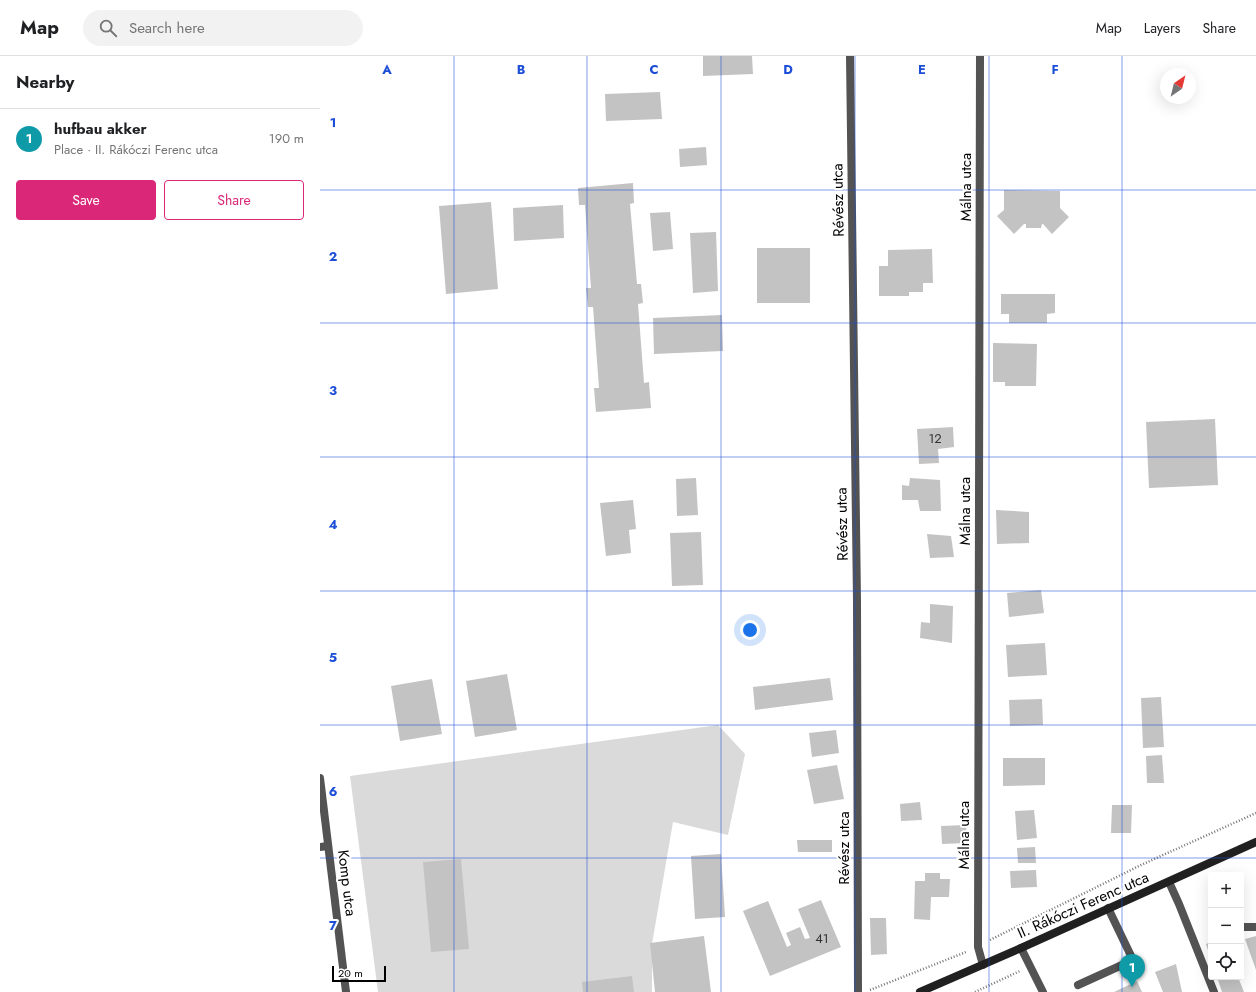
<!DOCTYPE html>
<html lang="en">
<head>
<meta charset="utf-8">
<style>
	:root { --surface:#fff; --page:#f2f2f2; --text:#202124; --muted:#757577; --line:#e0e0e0; --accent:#db2777 }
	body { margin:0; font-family:Jost,sans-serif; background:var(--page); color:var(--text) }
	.controls { position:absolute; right:12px; bottom:12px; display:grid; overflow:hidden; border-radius:4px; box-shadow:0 4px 16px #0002 }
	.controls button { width:36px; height:36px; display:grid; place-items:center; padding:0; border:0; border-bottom:1px solid var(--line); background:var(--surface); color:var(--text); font:20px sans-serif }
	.compass { position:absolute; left:840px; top:12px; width:36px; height:36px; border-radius:50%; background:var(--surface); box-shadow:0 4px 16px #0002; rotate:35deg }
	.scale { position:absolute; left:12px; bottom:10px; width:54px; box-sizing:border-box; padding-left:4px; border:2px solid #000; border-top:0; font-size:11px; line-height:14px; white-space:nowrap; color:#000; -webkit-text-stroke:3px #fff; paint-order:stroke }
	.you { position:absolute; left:430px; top:574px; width:14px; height:14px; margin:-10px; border:3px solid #fff; border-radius:50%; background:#1a73e8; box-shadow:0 0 0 6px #1a73e833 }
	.badge { display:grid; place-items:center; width:26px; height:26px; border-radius:50%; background:var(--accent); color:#fff; font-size:13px; font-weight:700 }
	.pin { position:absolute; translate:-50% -33px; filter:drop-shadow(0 1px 2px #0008) }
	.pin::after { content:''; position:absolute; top:21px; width:14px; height:12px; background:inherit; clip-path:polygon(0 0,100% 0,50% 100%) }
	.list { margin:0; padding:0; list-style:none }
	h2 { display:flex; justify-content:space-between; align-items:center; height:52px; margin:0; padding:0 16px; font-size:17px }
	h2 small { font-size:13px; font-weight:400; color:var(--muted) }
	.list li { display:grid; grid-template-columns:26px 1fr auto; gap:12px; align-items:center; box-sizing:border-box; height:60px; padding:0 16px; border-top:1px solid var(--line) }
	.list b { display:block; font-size:15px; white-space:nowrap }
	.list p { margin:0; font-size:13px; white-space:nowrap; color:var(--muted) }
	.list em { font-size:13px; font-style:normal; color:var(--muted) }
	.actions { display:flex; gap:8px; padding:12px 16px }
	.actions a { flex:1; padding:9px 0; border:1px solid var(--accent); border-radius:4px; text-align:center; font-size:14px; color:var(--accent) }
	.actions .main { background:var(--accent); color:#fff }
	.icon { flex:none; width:22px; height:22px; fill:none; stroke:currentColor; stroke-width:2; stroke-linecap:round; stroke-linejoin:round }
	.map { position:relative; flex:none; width:936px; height:936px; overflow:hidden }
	header { display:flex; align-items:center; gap:24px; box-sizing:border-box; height:56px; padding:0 20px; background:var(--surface); border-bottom:1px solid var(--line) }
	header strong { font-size:19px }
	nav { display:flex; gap:22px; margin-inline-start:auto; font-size:14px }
	.search { width:280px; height:36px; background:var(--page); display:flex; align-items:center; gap:10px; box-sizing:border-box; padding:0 14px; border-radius:22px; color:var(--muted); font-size:15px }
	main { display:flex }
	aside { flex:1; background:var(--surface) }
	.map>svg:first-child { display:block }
	.green { fill:#dadada }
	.building { fill:#c3c3c3 }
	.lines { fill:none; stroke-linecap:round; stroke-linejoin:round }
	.path { stroke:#757575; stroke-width:2.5; stroke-dasharray:1 2; stroke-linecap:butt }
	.lane { stroke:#535353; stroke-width:8 }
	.street { stroke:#535353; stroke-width:8 }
	.secondary { stroke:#202020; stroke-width:8 }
	.grid { fill:none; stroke:#1d4ed8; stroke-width:1; stroke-opacity:0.55 }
	.labels { text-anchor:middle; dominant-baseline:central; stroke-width:4; stroke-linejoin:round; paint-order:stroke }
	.number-label { font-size:13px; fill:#313131 }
	.street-label { font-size:15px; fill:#000; stroke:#fff }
	.grid-label { font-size:13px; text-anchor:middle; font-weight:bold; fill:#1d4ed8; stroke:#fff; stroke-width:4; stroke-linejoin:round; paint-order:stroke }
</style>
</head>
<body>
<header>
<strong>Map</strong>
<div class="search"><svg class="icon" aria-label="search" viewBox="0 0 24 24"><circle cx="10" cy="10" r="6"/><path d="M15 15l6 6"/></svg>Search here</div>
<nav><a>Map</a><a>Layers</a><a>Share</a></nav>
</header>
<main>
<aside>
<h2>Nearby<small></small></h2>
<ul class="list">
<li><span class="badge" style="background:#0f9aa8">1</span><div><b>hufbau akker</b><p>Place · II. Rákóczi Ferenc utca</p></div><em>190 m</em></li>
</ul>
<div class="actions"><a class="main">Save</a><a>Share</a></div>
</aside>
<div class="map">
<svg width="936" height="936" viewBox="0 0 936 936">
	<rect width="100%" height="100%" fill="#fff"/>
	<polygon class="green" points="398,669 425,698 408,779 353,766 332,888 332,936 58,936 30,720"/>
	<g class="building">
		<polygon points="383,0 432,0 433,18 383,20"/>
		<polygon points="340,36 342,63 286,65 285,38"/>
		<polygon points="386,91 387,109 360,111 359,93"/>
		<polygon points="313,127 314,147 310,148 317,228 321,228 323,247 318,248 324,327 329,326 331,352 276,356 274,332 279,332 273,251 268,251 266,232 271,232 265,149 259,149 258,132"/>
		<polygon points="684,134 740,135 740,152 749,161 732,178 723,168 722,168 721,172 706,172 706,168 704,168 694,178 677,160 684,154"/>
		<polygon points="171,146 178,233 126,238 119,150"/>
		<polygon points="243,149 244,182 194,185 193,152"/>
		<polygon points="350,156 353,193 333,195 330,157"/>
		<polygon points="396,176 398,235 373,237 370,177"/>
		<rect x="437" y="192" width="53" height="55"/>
		<polygon points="612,193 613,227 603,227 603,236 589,236 589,240 559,240 559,210 568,210 568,194"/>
		<polygon points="681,238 735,238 735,257 727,258 727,267 689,267 689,258 681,258"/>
		<polygon points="402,259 403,295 334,298 333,262"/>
		<polygon points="673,287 717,288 716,330 685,330 685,326 673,326"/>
		<polygon points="895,363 898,429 829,432 826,366"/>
		<polygon points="633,371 634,391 618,393 619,407 599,408 597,373"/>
		<polygon points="376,422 378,459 357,460 356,423"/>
		<polygon points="590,422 620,424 621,455 600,455 598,444 582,444 582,429 589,430"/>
		<polygon points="313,444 316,473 309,474 311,497 286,500 280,447"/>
		<polygon points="676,454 709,456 709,487 677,488"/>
		<polygon points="381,476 383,529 352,530 350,477"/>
		<polygon points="607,478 631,480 634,501 610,502"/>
		<polygon points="721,534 724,557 689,561 687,537"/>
		<polygon points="610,548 633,550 632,587 600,582 601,566 610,567"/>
		<polygon points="725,587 727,619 688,621 686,589"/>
		<polygon points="187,618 197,674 155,681 146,625"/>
		<polygon points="510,622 513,644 435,654 433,631"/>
		<polygon points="112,623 122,678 80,685 71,630"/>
		<polygon points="841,641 844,691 823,692 821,642"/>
		<polygon points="722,643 723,669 690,670 689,644"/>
		<polygon points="516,674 519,697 492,701 489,677"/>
		<polygon points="842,699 844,727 827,727 826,700"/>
		<polygon points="683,702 725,702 725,729 683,730"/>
		<polygon points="517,709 524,743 494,748 487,714"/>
		<polygon points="600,746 602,764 581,765 580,748"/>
		<polygon points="792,749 812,749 811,777 791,777"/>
		<polygon points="714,754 717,782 697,784 695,755"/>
		<polygon points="646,769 647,787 622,788 621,770"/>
		<polygon points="477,784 512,784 512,796 478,796"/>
		<polygon points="715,791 716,807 698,807 697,792"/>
		<polygon points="401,798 405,861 375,863 371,800"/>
		<polygon points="141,803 149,893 111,896 103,806"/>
		<polygon points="716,814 717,831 691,832 690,815"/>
		<polygon points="605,817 620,817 620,823 630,823 629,841 611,841 610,864 594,863 595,825 605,825"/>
		<polygon points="501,844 521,891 450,920 423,855 448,845 467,891 471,889 466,877 480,871 485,883 490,882 478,853"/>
		<polygon points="550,862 566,862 567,898 551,899"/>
		<polygon points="384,880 391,936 335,936 330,887"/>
		<polygon points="936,880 936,914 925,883"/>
		<polygon points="891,886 891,903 886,888"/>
		<polygon points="856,908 862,936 843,936 835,916"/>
		<polygon points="312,920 314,936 263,936 262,926"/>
		<polygon points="897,921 918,921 924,936 902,936"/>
		<polygon points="817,925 822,936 794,936"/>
	</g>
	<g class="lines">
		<g class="path">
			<polyline points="670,884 821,809 936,757"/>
			<polyline points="550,934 646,896"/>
			<polyline points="655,936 700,915"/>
		</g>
		<g class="lane">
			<polyline points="849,826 859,848 894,936"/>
			<polyline points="921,871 936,871"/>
			<polyline points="701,892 723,936"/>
			<polyline points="758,929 813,904 788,852"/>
		</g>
		<g class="street">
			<polyline points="530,0 537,545 538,936"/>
			<polyline points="660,0 658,891 663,909"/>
			<polyline points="0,722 26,936"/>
			<polyline points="0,791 8,790"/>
		</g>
		<polyline class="secondary" points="600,936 701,892 936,786"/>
	</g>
	<path class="grid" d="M134,0v936M267,0v936M401,0v936M535,0v936M669,0v936M802,0v936M0,134h936M0,267h936M0,401h936M0,535h936M0,669h936M0,802h936"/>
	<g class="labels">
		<g class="number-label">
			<text x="615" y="382">12</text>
			<text x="502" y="882">41</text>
		</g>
		<g class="street-label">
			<text transform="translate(646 131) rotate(-90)">Málna utca</text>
			<text transform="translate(518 144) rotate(-91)">Révész utca</text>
			<text transform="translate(645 455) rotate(-90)">Málna utca</text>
			<text transform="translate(522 468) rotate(-91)">Révész utca</text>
			<text transform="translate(644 779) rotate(-90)">Málna utca</text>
			<text transform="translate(524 792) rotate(-90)">Révész utca</text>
			<text transform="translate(27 827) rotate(83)">Komp utca</text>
			<text transform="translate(763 849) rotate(-24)">II. Rákóczi Ferenc utca</text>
		</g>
	</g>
	<g class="grid-label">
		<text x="67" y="18">A</text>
		<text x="201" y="18">B</text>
		<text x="334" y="18">C</text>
		<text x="468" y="18">D</text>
		<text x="602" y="18">E</text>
		<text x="735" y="18">F</text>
		<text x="13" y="71">1</text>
		<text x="13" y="205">2</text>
		<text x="13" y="339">3</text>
		<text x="13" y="473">4</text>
		<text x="13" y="606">5</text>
		<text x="13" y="740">6</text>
		<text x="13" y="874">7</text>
	</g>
</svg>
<div class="controls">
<button>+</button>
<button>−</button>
<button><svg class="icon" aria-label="locate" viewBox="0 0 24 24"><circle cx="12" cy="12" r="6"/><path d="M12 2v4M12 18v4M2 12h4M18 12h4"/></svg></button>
</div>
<svg class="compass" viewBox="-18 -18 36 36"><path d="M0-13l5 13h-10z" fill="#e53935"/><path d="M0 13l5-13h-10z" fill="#757577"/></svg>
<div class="scale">20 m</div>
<div class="you"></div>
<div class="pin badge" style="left:812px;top:931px;background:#0f9aa8">1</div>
</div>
</main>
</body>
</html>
